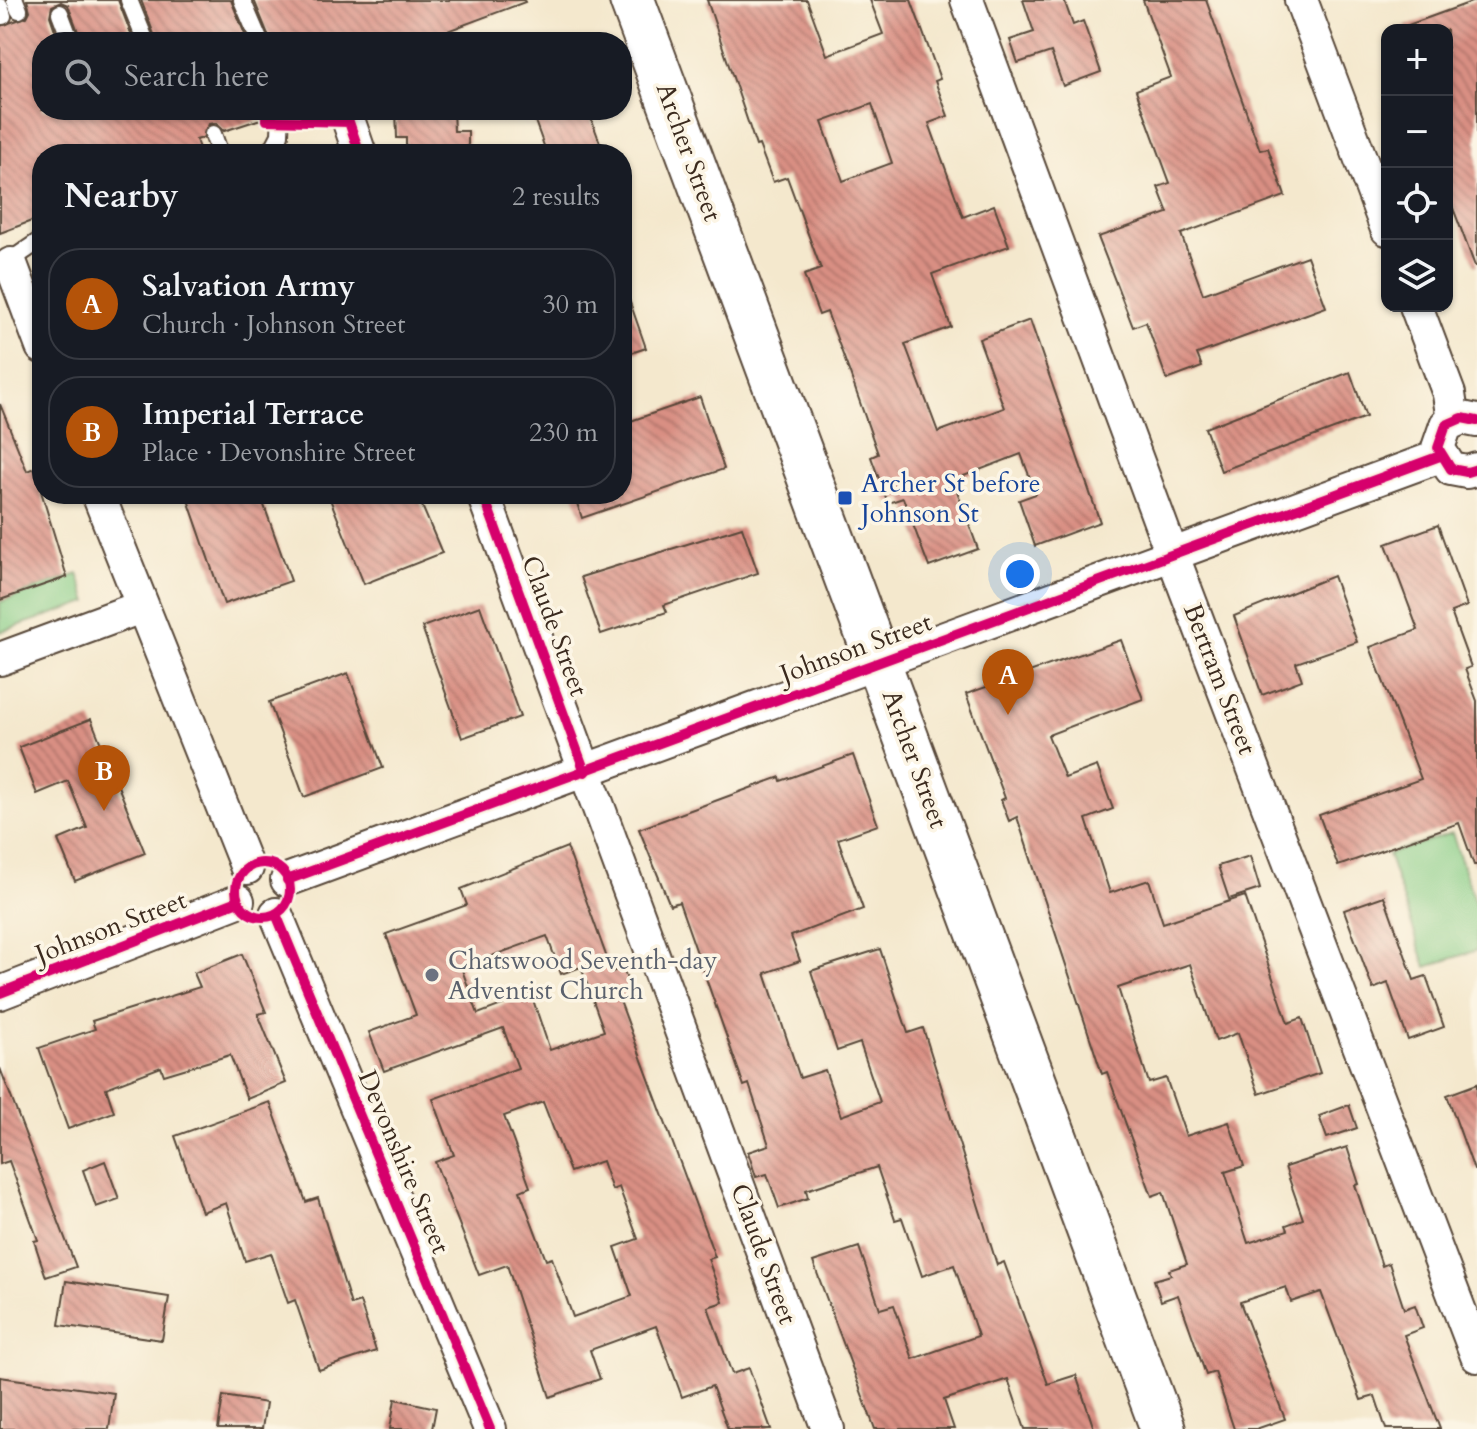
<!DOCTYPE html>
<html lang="en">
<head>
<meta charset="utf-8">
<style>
	:root { --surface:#171b24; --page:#20242c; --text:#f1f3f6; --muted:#9ea1a6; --line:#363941; --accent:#b45309 }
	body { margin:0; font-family:Cardo,serif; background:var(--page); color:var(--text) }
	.controls { position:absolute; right:24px; top:24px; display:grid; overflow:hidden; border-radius:16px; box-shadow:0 2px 6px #0004 }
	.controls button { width:72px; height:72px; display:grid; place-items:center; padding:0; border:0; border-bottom:2px solid var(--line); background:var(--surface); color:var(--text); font:40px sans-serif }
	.you { position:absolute; left:1020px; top:574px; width:28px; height:28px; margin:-20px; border:6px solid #fff; border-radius:50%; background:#1a73e8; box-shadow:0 0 0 12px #1a73e833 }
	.badge { display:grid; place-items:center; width:52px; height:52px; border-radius:50%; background:var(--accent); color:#fff; font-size:26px; font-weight:700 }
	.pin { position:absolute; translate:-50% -66px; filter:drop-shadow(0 2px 4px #0008) }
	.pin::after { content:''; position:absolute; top:42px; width:28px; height:24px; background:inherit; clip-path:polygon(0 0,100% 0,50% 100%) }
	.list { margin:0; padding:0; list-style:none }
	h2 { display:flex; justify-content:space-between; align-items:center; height:104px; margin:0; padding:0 32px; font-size:34px }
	h2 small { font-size:26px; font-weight:400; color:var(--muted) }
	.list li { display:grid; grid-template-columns:52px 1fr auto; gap:24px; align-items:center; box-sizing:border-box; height:112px; margin:0 16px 16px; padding:0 16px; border:2px solid var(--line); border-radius:32px }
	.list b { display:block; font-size:30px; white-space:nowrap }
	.list p { margin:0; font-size:26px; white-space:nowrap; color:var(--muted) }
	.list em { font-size:26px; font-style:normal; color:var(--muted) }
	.icon { flex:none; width:44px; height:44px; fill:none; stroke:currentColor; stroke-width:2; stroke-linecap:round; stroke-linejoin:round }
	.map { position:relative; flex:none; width:1477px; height:1429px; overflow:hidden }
	.search { position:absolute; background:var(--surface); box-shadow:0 2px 6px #0004; left:32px; top:32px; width:600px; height:88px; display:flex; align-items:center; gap:20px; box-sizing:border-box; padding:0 28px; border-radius:32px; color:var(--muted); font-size:30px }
	.panel { position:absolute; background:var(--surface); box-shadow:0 2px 6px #0004; left:32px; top:144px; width:600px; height:360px; border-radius:32px }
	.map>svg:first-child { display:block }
	.park { fill:#88cd87; stroke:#627c52; stroke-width:2 }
	.building { fill:url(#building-back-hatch); fill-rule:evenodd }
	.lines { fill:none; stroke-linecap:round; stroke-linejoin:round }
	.service-casing { stroke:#574638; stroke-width:20 }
	.minor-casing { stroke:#574638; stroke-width:36 }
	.secondary-casing { stroke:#574638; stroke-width:48 }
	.path { stroke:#574638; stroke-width:5; stroke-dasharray:6 6; stroke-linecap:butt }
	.service { stroke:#fff; stroke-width:16 }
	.minor { stroke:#fff; stroke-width:32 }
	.secondary { stroke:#fff; stroke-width:44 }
	.cycleway-casing { stroke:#fcf5e5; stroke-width:15 }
	.cycleway { stroke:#d6006c; stroke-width:10 }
	.transit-dot { fill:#1a4fb4; stroke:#fcf5e5; stroke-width:3 }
	.worship-dot { fill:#6b7280; stroke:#fcf5e5; stroke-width:3 }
	.labels { text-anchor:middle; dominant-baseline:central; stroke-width:7; stroke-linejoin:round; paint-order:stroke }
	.street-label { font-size:26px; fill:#3b2a1e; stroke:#fcf5e5 }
	.transit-label { font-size:26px; fill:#164399; stroke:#fcf5e5; text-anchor:start }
	.worship-label { font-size:26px; fill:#5b616d; stroke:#fcf5e5; text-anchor:start }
</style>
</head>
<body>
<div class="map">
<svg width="1477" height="1429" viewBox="0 0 1477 1429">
	<defs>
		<pattern id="building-back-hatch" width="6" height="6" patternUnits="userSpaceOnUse" patternTransform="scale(2)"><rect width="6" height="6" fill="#d98f83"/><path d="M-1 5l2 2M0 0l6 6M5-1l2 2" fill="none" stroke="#b1756b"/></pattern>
	</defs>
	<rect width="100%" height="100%" fill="#fcf5e5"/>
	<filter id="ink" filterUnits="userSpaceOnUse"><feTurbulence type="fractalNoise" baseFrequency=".0125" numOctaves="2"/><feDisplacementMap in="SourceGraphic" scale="16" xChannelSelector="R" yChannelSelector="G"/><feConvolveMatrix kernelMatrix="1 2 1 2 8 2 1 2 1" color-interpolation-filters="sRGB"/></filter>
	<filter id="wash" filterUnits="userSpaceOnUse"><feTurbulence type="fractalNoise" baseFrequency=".006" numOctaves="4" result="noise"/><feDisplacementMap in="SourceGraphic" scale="32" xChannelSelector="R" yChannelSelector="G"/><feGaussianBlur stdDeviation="1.8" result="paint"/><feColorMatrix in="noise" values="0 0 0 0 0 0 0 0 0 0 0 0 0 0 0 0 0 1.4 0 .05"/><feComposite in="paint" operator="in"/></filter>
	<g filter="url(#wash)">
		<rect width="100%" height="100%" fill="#f4e8cd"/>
		<g class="park">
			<polygon points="78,574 88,602 0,632 0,602"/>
			<polygon points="1452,833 1477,909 1477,950 1426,967 1388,854"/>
		</g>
		<g id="blocks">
			<g class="building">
				<polygon points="27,0 118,0 134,42 82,42 68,5 61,2 52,6 50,16 59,42 42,42 42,110 270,110 270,116 224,131 216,123 209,124 203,138 196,140 201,154 42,154 42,217 0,233 0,26 27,17 30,11"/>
				<polygon points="141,0 231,0 248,42 157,42"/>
				<polygon points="254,0 524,0 525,2 418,42 271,42"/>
				<path d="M707,0h100l20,55 56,-21 -13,-34h41l29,79 -5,2 13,35 -19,7 34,94 31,-12 15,41 -77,28 19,53 -46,17 33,88 66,-24 -25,-69 51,-19 70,202 -65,24 -16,-46 17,-6 -15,-40 -68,26 25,69 -49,18 -26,-69 -15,5 -17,-46 7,-3 -29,-83 -22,-59 -8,3 -15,-40 17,-6 -34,-92 -14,5 -14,-37 -3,1zM872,104l20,59 -49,18 -21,-59z"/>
				<polygon points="1023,0 1064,0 1073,25 1083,21 1101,72 1063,86 1051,52 1018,63 1010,40 1034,32"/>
				<polygon points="1143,0 1206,0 1260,150 1268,148 1285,196 1181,234 1203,294 1307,256 1326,307 1197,354 1202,367 1167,380 1146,322 1133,327 1098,237 1168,213 1158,187 1170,183 1136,90 1171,77"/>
				<polygon points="1477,0 1477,266 1475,266 1447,192 1447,30 1400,28"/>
				<polygon points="396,110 453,110 454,131 468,131 468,154 406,154 406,138 397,138"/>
				<polygon points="531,110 588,110 604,154 547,154"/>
				<polygon points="622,288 625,288 646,348 622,356"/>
				<polygon points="1350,372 1366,417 1221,471 1205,428"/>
				<polygon points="700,397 724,469 582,518 574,494 622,494 622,424"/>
				<polygon points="0,404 27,471 34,468 67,577 0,600"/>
				<polygon points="186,494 260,494 291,581 224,604"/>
				<polygon points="328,494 417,494 442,553 364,584"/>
				<polygon points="1438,525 1467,606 1451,612 1471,667 1465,669 1477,701 1477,865 1474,865 1459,823 1338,866 1319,815 1421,779 1370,647 1418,630 1386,544"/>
				<polygon points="742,527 758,573 664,605 667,612 601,634 581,577"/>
				<polygon points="1333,576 1357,642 1296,663 1302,680 1262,695 1234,616"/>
				<polygon points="480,606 520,717 462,738 422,627"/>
				<polygon points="1121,640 1143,699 1048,735 1065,778 1097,766 1113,809 1086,819 1110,893 1149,880 1163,923 1245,896 1288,1023 1302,1018 1320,1073 1259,1094 1238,1033 1216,1041 1190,964 1118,988 1149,1083 1166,1078 1186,1136 1229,1122 1244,1166 1225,1172 1248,1243 1288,1230 1286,1225 1303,1219 1285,1167 1347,1147 1359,1184 1355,1185 1382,1266 1389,1263 1404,1309 1415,1305 1423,1328 1404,1335 1440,1429 1386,1429 1375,1396 1361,1400 1321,1292 1291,1302 1286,1287 1240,1302 1285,1419 1256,1429 1234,1429 1215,1372 1206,1375 1178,1295 1161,1301 1154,1280 1171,1275 1169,1270 1187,1264 1163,1192 1152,1196 1107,1072 1102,1074 1017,817 1009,821 1001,800 1005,798 966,694"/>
				<polygon points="348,673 383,768 304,797 269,702"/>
				<polygon points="91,719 145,853 75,881 58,840 87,828 68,781 37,794 19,747"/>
				<polygon points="853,755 878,825 838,839 863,909 791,936 800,961 765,973 800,1078 825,1070 841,1116 880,1102 860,1043 837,1051 811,971 880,949 908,1033 923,1028 997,1265 1004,1262 1048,1384 1076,1375 1094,1429 1025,1429 1008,1379 944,1400 954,1429 875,1429 813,1262 859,1247 880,1309 894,1305 913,1359 978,1336 954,1265 922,1276 902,1218 895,1220 877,1167 806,1190 808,1198 779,1208 767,1174 756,1177 748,1152 769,1145 749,1084 744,1086 679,902 670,905 639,829 780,777 781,781"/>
				<path d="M567,847l45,125 11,-4 10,29 -13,4 95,256 -7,2 15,43 -15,5 24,67 17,-6 22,61h-43l-16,-43 -30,11 -26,-71 -66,24 10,29 -50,18 -43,-132 -28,10 -44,-113 19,-7 -21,-56 85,-31 -15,-40 -119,43 -15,-39 47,-17 -30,-81 81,-29 -6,-16zM547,936l14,38 20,-7 23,64 -54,19 -19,-56 -53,20 -17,-47zM543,1102l27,70 32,-11 10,29 7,-3 19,52 -23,8 17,49 -59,21 -21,-59 -6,2 -26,-69 10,-4 -26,-71z"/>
				<polygon points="1250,856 1260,889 1229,899 1218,866"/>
				<polygon points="1384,896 1414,980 1426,976 1444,1027 1408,1040 1388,983 1373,989 1344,910"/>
				<polygon points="242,954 266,1012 258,1014 286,1083 247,1099 230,1055 164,1075 161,1067 106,1088 114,1112 68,1129 39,1048 95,1029 92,1021 200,987 194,973"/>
				<polygon points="0,1068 76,1267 46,1277 34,1241 38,1240 9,1161 0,1164"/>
				<polygon points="1477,1084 1477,1170 1474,1170 1447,1095"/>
				<polygon points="270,1102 306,1202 318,1198 351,1305 360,1302 376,1351 319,1370 295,1300 288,1303 271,1253 245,1261 226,1203 202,1212 175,1136"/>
				<polygon points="1349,1105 1357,1128 1327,1138 1319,1116"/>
				<polygon points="105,1161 119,1199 96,1207 83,1170"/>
				<polygon points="66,1281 169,1297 162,1340 59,1325"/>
				<polygon points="0,1377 114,1393 109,1429 0,1429"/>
				<polygon points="223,1396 266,1403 262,1429 218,1429"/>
				<polygon points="395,1399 436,1408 432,1429 390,1429"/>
			</g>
		</g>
	</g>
	<g filter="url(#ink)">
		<use href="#blocks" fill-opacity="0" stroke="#574638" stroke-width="2"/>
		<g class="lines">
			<defs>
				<g id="service">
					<polyline points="15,0 19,10"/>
					<polyline points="129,0 146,42"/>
					<polyline points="242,0 260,42"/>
					<polyline points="0,7 3,16"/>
					<polyline points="60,13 71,42"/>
					<polyline points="213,134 220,154"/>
					<polyline points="270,154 280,135 281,110"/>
					<polyline points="4,265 42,239"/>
				</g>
				<g id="minor">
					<polyline points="967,0 1163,530 1477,1356"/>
					<polyline points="1301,0 1387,229"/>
					<polyline points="349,122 360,154"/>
					<polyline points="11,264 42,347"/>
					<polyline points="1416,306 1449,394 1453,421"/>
					<polyline points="1477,421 1462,418 1446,425 1438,448 1451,469 1467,472 1477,469"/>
					<polyline points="98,494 247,868"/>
					<polyline points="483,494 828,1429"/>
					<polyline points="0,659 141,607"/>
					<polyline points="287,880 1440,456"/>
					<polyline points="276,914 490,1429"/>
					<polyline points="0,993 238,901"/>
				</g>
				<polyline id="secondary" points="632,0 1163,1429"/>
			</defs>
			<use href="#service" class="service-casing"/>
			<use href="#minor" class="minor-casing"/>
			<use href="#secondary" class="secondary-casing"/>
			<polyline class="path" points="302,121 324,121"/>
			<use href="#service" class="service"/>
			<use href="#minor" class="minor"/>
			<use href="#secondary" class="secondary"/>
			<defs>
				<g id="cycleway">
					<polyline points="264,110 267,120 349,122 360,154"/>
					<polyline points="1477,421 1462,418 1446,425 1438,448 1451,469 1467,472 1477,469"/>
					<polyline points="483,494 585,772"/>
					<circle cx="263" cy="890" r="27"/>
					<polyline points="287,880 1440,456"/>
					<polyline points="276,914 490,1429"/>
					<polyline points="0,993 238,901"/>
				</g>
			</defs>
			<use href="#cycleway" class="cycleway-casing"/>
			<use href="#cycleway" class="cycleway"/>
		</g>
	</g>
	<rect class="transit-dot" x="837" y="490" width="16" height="16" rx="4"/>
	<circle class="worship-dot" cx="432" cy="975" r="8"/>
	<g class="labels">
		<g class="street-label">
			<text transform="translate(689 152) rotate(70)">Archer Street</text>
			<text transform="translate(555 626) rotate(70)">Claude Street</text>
			<text transform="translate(856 648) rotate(-20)">Johnson Street</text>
			<text transform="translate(1220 679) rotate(69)">Bertram Street</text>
			<text transform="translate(915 759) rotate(70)">Archer Street</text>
			<text transform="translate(111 927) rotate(-21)">Johnson Street</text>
			<text transform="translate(404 1162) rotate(67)">Devonshire Street</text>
			<text transform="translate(764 1254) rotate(70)">Claude Street</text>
		</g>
		<g class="transit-label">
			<text x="861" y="483">Archer St before<tspan x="861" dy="30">Johnson St</tspan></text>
		</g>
		<g class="worship-label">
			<text x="448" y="960">Chatswood Seventh-day<tspan x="448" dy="30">Adventist Church</tspan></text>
		</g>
	</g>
</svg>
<div class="controls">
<button>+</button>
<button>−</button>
<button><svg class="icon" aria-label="locate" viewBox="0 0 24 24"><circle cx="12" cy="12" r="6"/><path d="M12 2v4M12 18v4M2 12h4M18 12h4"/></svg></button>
<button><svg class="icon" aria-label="layers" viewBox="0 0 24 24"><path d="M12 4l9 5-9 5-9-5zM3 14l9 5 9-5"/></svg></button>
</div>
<div class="you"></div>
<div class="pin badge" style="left:1008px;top:715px">A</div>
<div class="pin badge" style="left:104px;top:811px">B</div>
<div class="search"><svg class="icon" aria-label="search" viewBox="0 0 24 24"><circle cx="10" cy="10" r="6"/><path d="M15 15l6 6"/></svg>Search here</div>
<section class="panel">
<h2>Nearby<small>2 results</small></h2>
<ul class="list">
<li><span class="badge">A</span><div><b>Salvation Army</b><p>Church · Johnson Street</p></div><em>30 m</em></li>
<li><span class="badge">B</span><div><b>Imperial Terrace</b><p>Place · Devonshire Street</p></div><em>230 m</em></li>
</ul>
</section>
</div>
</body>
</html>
